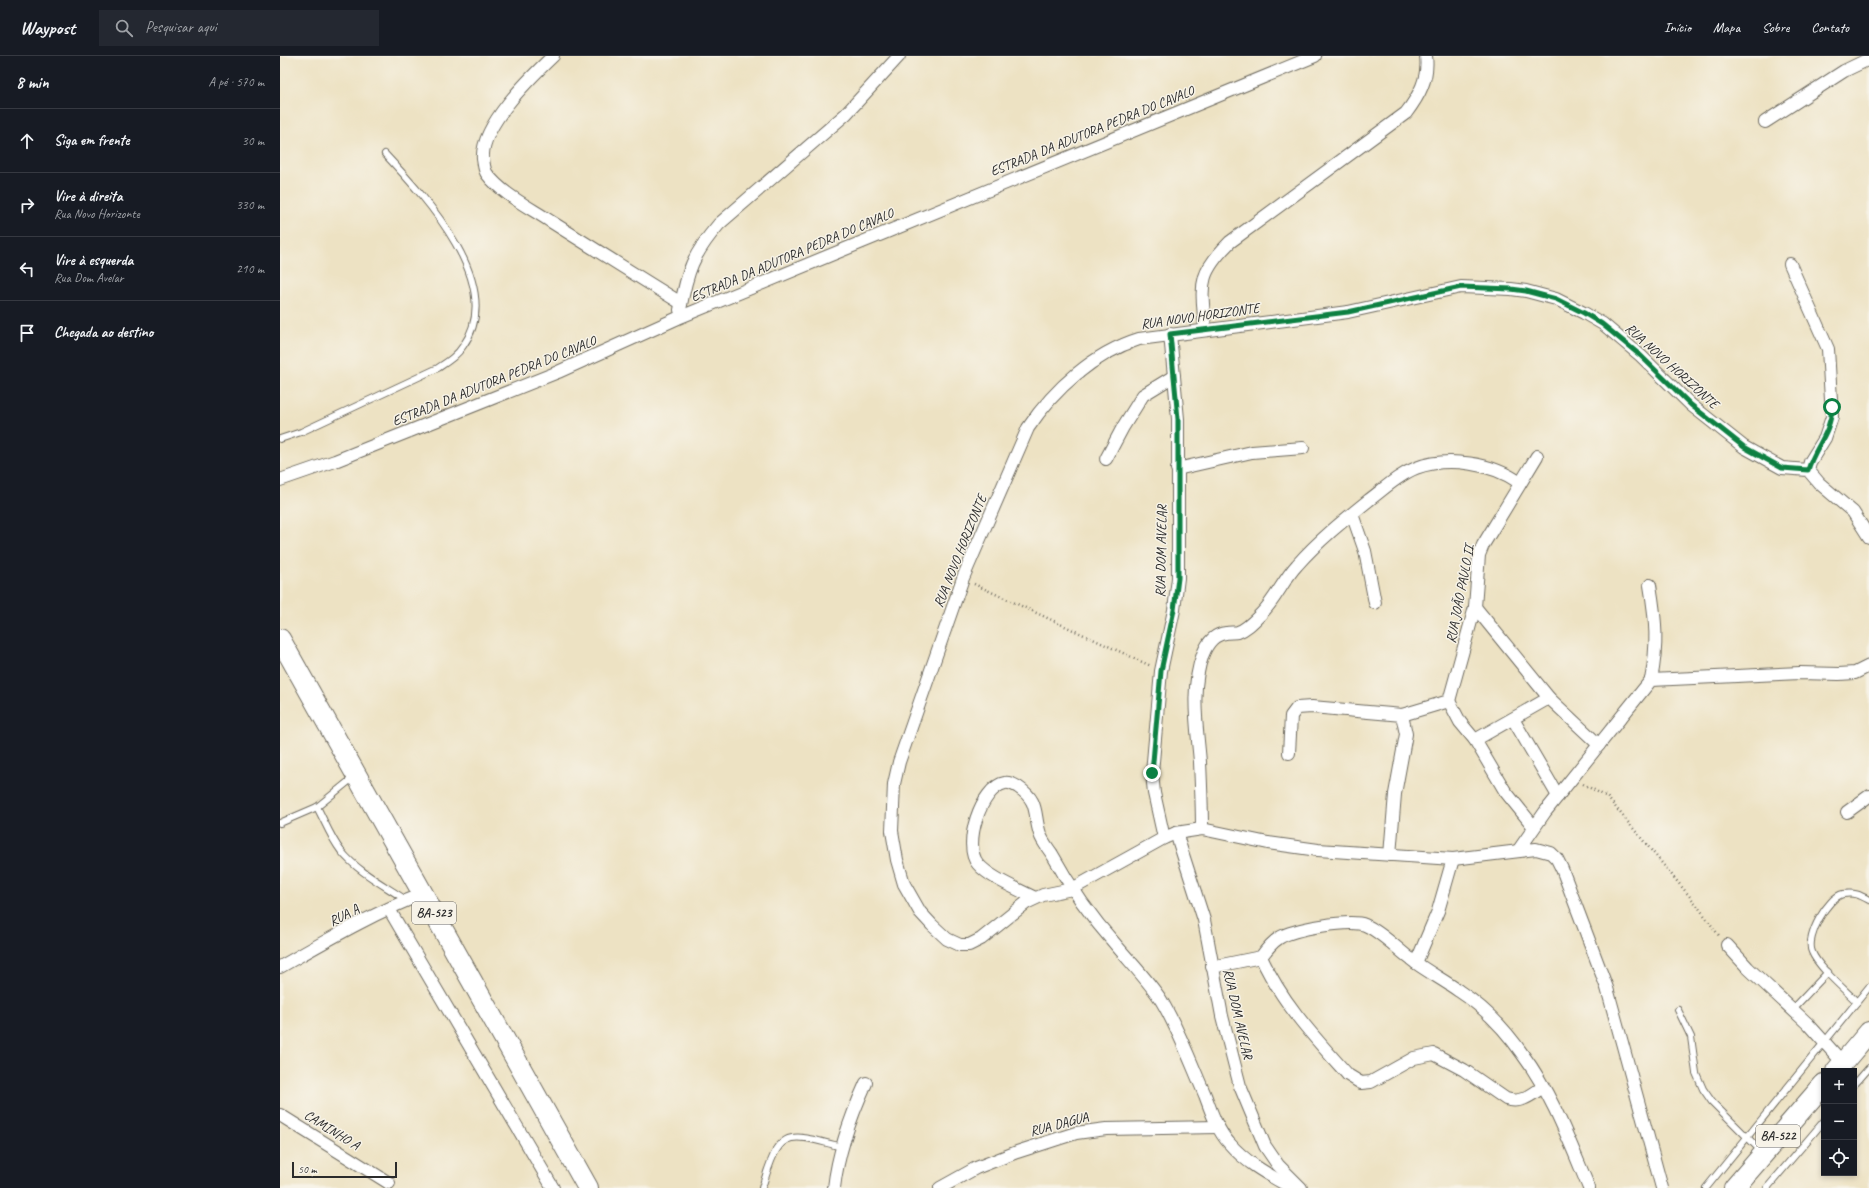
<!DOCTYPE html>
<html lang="pt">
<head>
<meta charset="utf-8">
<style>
	:root { --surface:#171b24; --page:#242831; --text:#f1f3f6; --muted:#9ea1a6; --line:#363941 }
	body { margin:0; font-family:Caveat,sans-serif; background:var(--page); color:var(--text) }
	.controls { position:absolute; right:12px; bottom:12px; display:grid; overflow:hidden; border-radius:0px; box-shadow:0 2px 6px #0003 }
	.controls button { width:36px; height:36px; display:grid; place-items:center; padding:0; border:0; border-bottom:1px solid var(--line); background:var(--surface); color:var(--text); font:20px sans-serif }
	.scale { position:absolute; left:12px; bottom:10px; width:105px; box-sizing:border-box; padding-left:4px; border:2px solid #2b2b2b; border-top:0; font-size:11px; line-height:14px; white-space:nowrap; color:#2b2b2b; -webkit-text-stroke:3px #f7f3e8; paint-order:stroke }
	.stop { position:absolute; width:12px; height:12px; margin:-9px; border:3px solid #0b8043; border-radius:50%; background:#fff }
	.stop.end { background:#0b8043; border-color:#fff; box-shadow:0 1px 4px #0008 }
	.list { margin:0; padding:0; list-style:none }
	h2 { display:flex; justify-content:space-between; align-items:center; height:52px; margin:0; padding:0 16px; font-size:17px }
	h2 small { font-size:13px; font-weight:400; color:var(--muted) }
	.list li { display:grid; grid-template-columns:26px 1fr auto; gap:12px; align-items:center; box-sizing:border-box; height:64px; padding:0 16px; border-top:1px solid var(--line) }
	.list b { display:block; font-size:15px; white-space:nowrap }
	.list p { margin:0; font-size:13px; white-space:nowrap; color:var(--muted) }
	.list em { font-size:13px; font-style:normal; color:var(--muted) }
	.icon { flex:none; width:22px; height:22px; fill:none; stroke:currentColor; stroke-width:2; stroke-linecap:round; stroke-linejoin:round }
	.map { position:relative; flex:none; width:1589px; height:1132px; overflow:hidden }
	header { display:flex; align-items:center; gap:24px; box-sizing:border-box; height:56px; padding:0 20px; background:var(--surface); border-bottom:1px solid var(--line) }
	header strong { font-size:19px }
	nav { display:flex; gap:22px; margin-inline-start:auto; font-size:14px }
	.search { width:280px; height:36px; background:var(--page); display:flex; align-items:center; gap:10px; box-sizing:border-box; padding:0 14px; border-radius:0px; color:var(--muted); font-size:15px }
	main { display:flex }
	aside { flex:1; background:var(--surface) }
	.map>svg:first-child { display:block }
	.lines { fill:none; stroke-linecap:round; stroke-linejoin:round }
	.service-casing { stroke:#6f6b60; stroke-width:8 }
	.minor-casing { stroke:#6f6b60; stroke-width:14 }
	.primary-casing { stroke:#6f6b60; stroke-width:22 }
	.path { stroke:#6f6b60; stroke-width:2.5; stroke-dasharray:1 3; stroke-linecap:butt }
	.service { stroke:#fff; stroke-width:6 }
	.minor { stroke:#fff; stroke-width:12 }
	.primary { stroke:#fff; stroke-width:20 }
	.route { stroke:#0b8043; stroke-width:5 }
	.labels { text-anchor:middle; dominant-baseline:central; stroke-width:3; stroke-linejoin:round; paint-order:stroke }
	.shield { fill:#f7f3e8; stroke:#686764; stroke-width:1 }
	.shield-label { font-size:13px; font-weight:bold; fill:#2b2b2b }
	.street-label { font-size:14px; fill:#2b2b2b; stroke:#f7f3e8 }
</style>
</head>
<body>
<header>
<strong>Waypost</strong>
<div class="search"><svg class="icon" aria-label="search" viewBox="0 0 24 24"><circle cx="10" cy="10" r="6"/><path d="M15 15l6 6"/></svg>Pesquisar aqui</div>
<nav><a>Início</a><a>Mapa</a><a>Sobre</a><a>Contato</a></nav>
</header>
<main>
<aside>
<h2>8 min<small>A pé · 570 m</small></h2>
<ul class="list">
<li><svg class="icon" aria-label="ahead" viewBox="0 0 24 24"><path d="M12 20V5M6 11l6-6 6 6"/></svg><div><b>Siga em frente</b></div><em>30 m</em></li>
<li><svg class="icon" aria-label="right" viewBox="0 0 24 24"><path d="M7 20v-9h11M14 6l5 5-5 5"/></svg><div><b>Vire à direita</b><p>Rua Novo Horizonte</p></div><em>330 m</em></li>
<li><svg class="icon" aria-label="left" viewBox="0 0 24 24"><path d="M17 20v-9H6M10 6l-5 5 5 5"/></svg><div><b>Vire à esquerda</b><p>Rua Dom Avelar</p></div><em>210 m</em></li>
<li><svg class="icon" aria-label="arrive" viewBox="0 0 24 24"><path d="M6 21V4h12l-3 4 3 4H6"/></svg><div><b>Chegada ao destino</b></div></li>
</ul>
</aside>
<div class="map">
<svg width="1589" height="1132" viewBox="0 0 1589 1132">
	<rect width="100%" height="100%" fill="#f7f3e8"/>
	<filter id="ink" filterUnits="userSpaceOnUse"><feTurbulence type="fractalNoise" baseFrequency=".025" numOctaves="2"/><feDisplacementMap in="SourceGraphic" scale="8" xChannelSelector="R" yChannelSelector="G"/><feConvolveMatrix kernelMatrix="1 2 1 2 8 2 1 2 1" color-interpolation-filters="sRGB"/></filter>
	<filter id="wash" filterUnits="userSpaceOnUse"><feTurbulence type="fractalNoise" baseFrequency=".012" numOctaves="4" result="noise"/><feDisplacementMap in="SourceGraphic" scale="16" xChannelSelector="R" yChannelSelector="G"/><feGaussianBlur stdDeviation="0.9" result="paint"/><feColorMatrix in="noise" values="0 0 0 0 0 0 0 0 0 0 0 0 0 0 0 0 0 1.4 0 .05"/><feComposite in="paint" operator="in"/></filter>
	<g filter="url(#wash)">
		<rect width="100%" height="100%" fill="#ede2c3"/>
	</g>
	<g filter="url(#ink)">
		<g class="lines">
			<defs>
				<g id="service">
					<path d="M0,383l21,-7 137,-64c9,-6 19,-12 25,-22 44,-61 -38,-149 -78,-192"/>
					<path d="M37,751c8,15 14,31 24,44 17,21 43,34 65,49"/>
					<polyline points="0,767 37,751 74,721"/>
					<path d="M1577,946c-13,-13 -39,-35 -45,-50 -7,-15 16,-55 31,-58 11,-2 17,1 26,6"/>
					<polyline points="1513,953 1548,916"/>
					<polyline points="1398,954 1411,981 1416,1017 1423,1033 1432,1046 1482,1096"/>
					<polyline points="1574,1029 1589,1012"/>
					<path d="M482,1132c18,-60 23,-56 80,-41"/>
					<polyline points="1426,1132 1589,931"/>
					<polyline points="1487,1132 1544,1065"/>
				</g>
				<g id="minor">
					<path d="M273,0c-22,21 -73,70 -70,103 1,5 1,11 4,15 15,20 42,33 63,47 43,27 87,55 131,82"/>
					<polyline points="1485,66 1564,15 1589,3"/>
					<polyline points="1510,208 1548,293 1552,361 1545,382 1530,406 1528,414"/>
					<path d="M400,254c7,-39 13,-56 39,-86l127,-110 53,-58"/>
					<path d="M925,274c-3,-45 -9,-54 25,-88l176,-129c13,-17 23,-35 20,-57"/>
					<polyline points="826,403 843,371 863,339 894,320"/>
					<polyline points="897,413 972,396 1023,392"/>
					<polyline points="0,424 55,405 278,316 398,262 558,196 1035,0"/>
					<polyline points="1072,458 1085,495 1095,547"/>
					<path d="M1370,529c6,36 8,59 1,95"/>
					<polyline points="1195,551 1269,642 1195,684"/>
					<polyline points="1269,642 1319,689"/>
					<polyline points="1169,645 1180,666 1195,684 1225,735 1254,771"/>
					<polyline points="1233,663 1278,740"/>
					<polyline points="1009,697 1011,660 1017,652 1032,651 1122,659 1169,645 1195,551 1199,499 1203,489 1257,400"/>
					<polyline points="1567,756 1589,740"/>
					<path d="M922,773c0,-23 -1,-45 -2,-67 -3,-36 -10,-73 3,-108 4,-10 11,-20 23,-21 4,-1 8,0 12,-1 9,-3 16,-11 23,-18 15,-15 22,-34 36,-49 21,-24 47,-45 72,-65 15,-11 29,-25 47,-32 31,-12 77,-5 104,15"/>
					<polyline points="896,777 924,864 942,960 960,1030 985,1090 998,1109 1021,1132"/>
					<polyline points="884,782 874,737 872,717 881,615 894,554 898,522 898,363 890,278"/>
					<polyline points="1238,795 1265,756 1371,624 1520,617 1559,618 1575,617 1589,610"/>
					<polyline points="1110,799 1115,738 1126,678 1122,659"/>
					<path d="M755,842c-17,-9 -45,-20 -57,-34 -16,-18 3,-77 27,-81 5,-1 9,2 13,4 22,15 15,26 22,47 2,7 8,14 12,20 18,33 39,63 64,91 15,18 32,35 45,55 18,30 30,63 44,95 6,16 12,35 24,48 17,20 40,32 63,45"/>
					<polyline points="109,853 273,1132"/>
					<polyline points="1447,889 1468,912 1528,968 1563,1007"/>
					<path d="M981,901c21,46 54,81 87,118l13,8 10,-1 43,-24 20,-4 30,16 42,29c15,5 25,-4 37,-12"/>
					<polyline points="1136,907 1158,855 1173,803"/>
					<path d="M0,911c46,-26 93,-54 143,-73"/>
					<path d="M932,911l49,-10c5,-7 10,-14 18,-19 14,-9 71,-19 86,-13 17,7 35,27 51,38 14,10 29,18 43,28 26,17 47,39 64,64 29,39 47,88 66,133"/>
					<polyline points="0,1059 109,1127"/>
					<path d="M554,1132c4,-37 17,-72 32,-105"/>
					<polyline points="660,1132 696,1112 737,1096 796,1077 826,1073 938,1071"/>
					<path d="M1382,1132l-55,-200 -45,-119 -5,-10 -6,-6 -15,-4 -83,10 -135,-9 -50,-7 -66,-14 -26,4 -12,5 -92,51 -29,6 -17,8 -45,36 -12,6h-9l-13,-6 -15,-14 -12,-13 -16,-28 -7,-24 -5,-29 2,-47 5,-22 64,-184 65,-150c26,-39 66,-75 111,-89l209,-27 113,-25 50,2 15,2 30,8 28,14 19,11 38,32 50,49 53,42 38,21 26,2 11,13 34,29 16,25"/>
				</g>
				<g id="primary">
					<polyline points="0,583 308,1132"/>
					<polyline points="1556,1015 1589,976"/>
					<polyline points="1454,1132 1544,1028"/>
				</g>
			</defs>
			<use href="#service" class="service-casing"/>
			<use href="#minor" class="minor-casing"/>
			<use href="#primary" class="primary-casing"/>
			<g class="path">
				<polyline points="694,528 871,610"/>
				<polyline points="1303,728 1327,741 1416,848 1440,881"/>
			</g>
			<use href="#service" class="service"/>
			<use href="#minor" class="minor"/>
			<use href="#primary" class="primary"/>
		</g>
	</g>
	<g class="lines" filter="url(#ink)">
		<path class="route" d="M872,717l9,-102 13,-61 4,-32v-159l-8,-85 178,-22 113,-25 50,2 15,2 30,8 28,14 18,11 39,32 50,49 53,42 38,21 26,2c7,-24 23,-36 24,-63"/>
	</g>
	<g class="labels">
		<g class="shield">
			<rect x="132" y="846" width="44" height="22" rx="3"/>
			<rect x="1476" y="1069" width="44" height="22" rx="3"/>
		</g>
		<g class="shield-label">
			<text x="154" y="857">BA-523</text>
			<text x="1498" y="1080">BA-522</text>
		</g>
		<g class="street-label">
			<text transform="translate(812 75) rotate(-22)">ESTRADA DA ADUTORA PEDRA DO CAVALO</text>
			<text transform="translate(512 199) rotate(-23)">ESTRADA DA ADUTORA PEDRA DO CAVALO</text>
			<text transform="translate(920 260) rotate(-8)">RUA NOVO HORIZONTE</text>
			<text transform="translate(1392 310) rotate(42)">RUA NOVO HORIZONTE</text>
			<text transform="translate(214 325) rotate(-22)">ESTRADA DA ADUTORA PEDRA DO CAVALO</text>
			<text transform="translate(680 495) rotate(-68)">RUA NOVO HORIZONTE</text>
			<text transform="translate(881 495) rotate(-89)">RUA DOM AVELAR</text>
			<text transform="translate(1180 538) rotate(-79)">RUA JOÃO PAULO II</text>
			<text transform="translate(64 859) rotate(-27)">RUA A</text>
			<text transform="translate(958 958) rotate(77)">RUA DOM AVELAR</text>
			<text transform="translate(779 1068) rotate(-15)">RUA DAGUA</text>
			<text transform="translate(52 1074) rotate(32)">CAMINHO A</text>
		</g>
	</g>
</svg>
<div class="controls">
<button>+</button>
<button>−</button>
<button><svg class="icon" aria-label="locate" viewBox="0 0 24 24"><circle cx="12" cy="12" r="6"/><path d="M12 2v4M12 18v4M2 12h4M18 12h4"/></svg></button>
</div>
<div class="scale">50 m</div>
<div class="stop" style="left:1552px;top:351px"></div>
<div class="stop end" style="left:872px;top:717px"></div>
</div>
</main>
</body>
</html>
